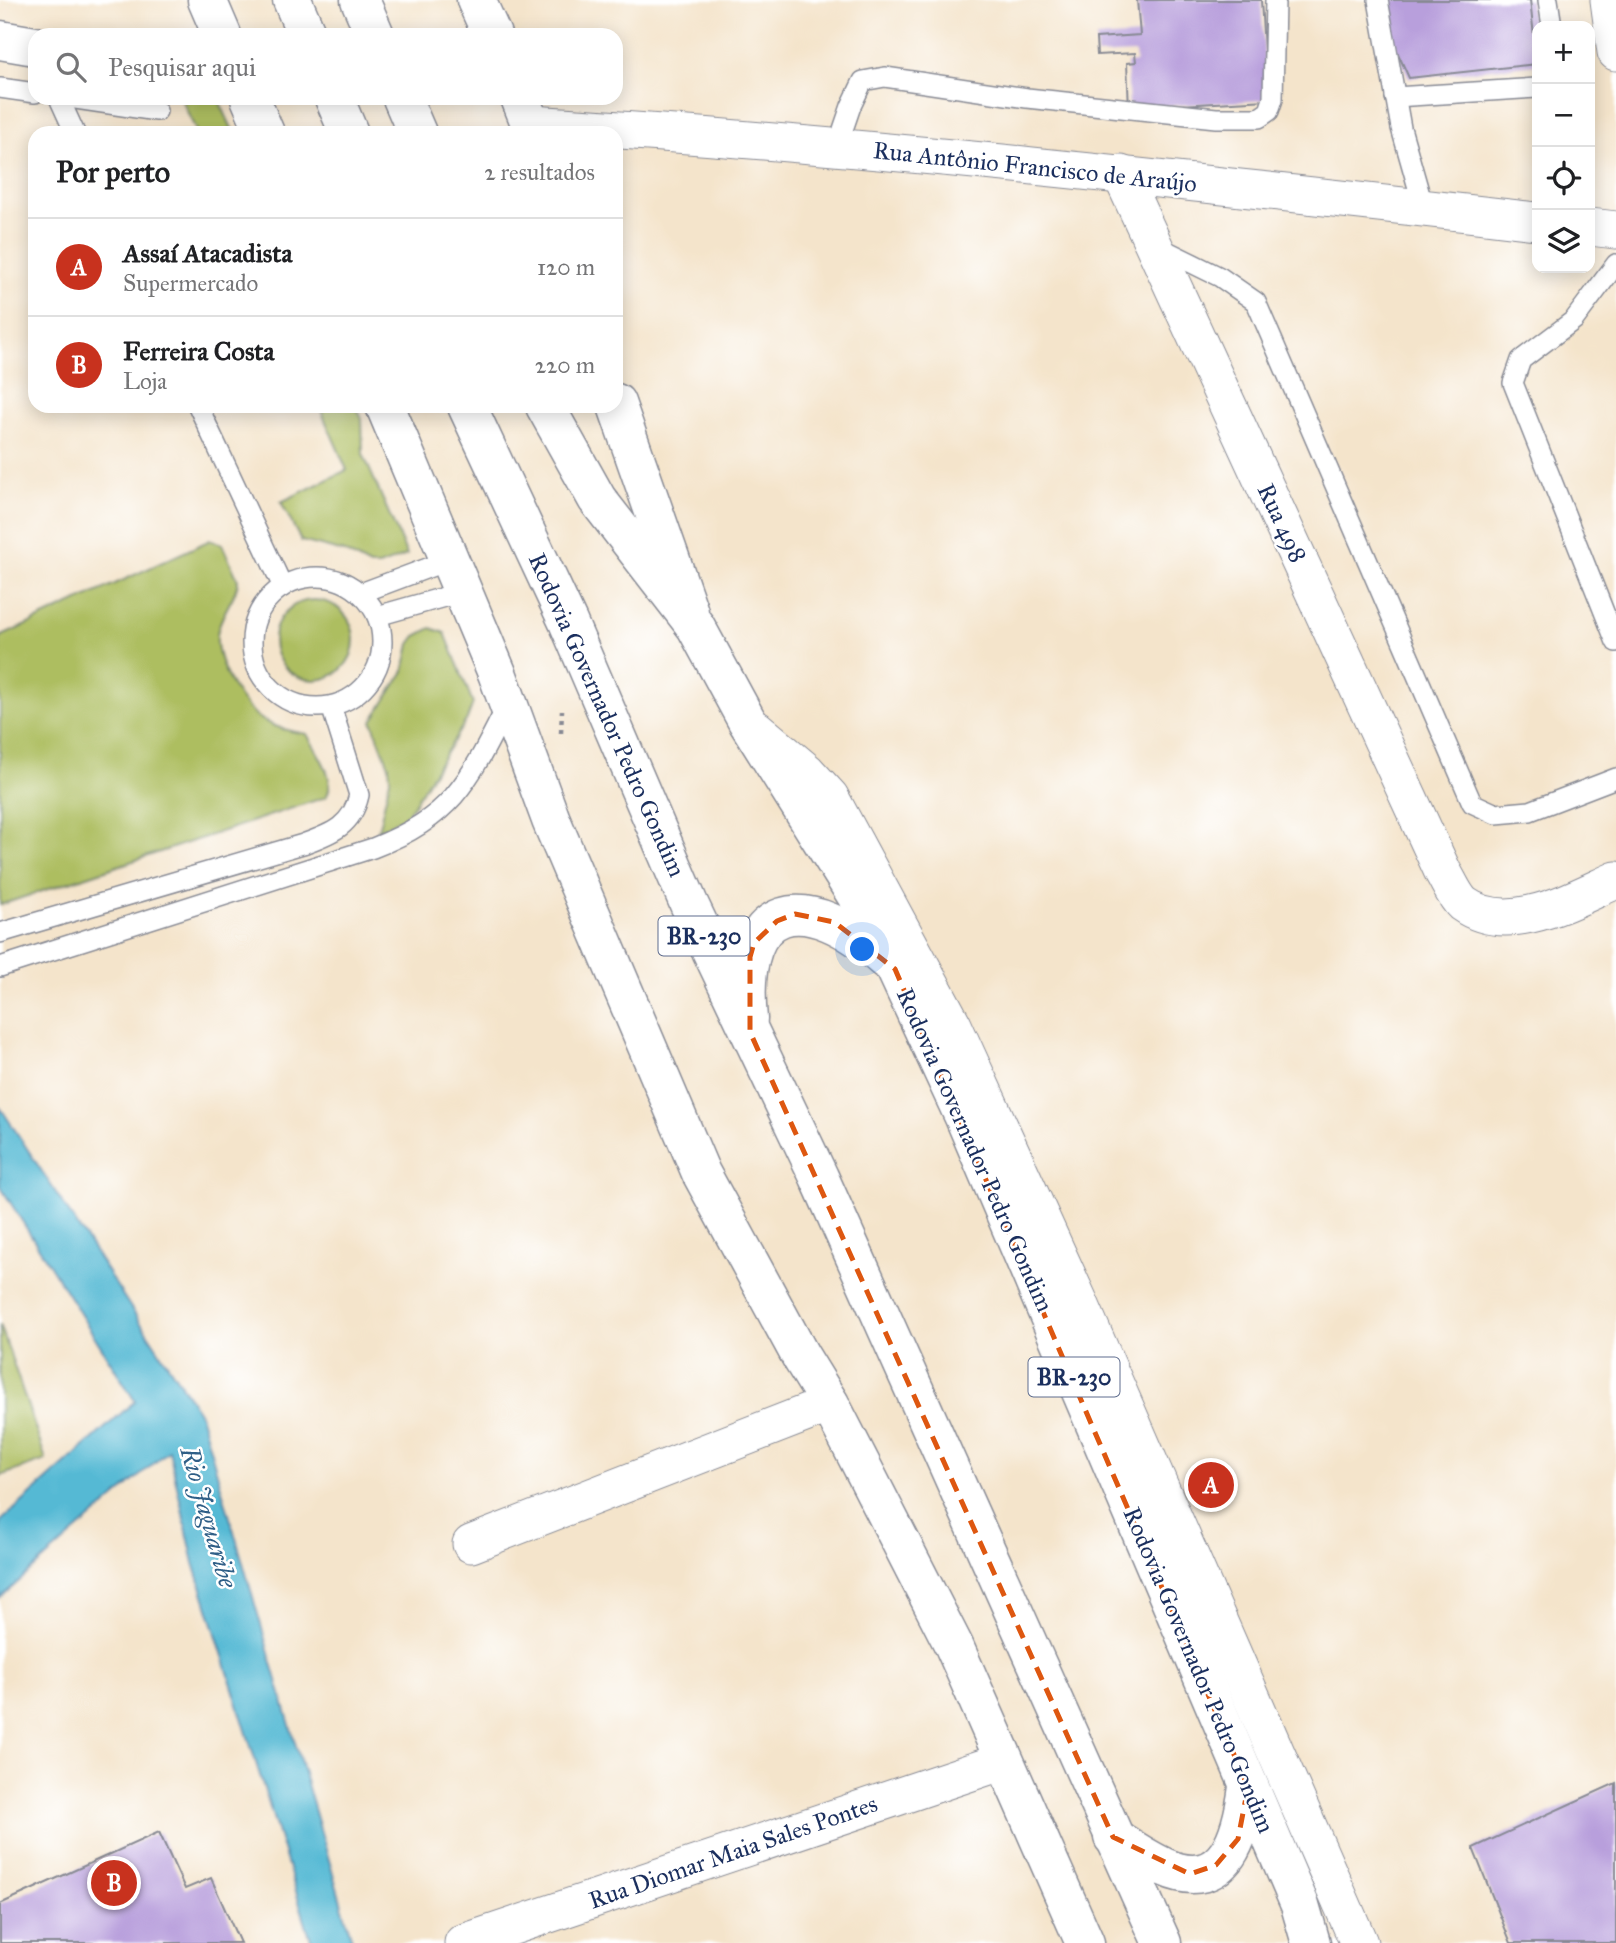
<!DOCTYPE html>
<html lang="pt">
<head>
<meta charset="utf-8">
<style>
	:root { --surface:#fff; --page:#f6f6f6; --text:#202124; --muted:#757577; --line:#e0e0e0; --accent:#c8321e }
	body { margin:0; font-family:"IM FELL Great Primer",serif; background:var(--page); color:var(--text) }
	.controls { position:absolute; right:21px; top:21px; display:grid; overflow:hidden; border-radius:14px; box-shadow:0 4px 18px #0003 }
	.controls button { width:63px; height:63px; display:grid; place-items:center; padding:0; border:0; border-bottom:2px solid var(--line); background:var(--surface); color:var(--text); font:35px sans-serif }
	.you { position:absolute; left:863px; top:950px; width:24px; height:24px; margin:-18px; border:5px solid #fff; border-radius:50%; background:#1a73e8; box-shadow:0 0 0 10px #1a73e833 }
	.badge { display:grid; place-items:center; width:46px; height:46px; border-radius:50%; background:var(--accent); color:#fff; font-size:23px; font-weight:700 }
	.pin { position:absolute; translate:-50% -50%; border:4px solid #fff; box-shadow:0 2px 7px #0006 }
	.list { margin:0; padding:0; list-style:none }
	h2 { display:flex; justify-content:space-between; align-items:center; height:91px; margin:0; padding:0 28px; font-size:30px }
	h2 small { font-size:23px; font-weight:400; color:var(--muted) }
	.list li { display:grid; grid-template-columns:46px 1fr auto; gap:21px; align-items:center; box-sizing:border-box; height:98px; padding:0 28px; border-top:2px solid var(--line) }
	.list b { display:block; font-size:26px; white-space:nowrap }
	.list p { margin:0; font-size:23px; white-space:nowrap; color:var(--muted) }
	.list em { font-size:23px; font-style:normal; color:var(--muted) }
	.icon { flex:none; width:38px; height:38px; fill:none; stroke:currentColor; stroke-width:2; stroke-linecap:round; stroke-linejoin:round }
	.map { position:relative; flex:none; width:1616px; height:1943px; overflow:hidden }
	.search { position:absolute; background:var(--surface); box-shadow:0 4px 18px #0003; left:28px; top:28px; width:595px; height:77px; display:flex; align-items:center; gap:18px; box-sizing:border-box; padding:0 24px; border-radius:21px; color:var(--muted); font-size:26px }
	.panel { position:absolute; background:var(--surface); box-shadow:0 4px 18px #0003; left:28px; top:126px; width:595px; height:287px; border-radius:21px }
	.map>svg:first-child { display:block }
	.green { fill:#adbe61; stroke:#647660; stroke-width:2 }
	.water { fill:#55b9d4; stroke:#387499; stroke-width:2 }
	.building { fill:#b89fdc }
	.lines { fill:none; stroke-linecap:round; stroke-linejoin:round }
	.lane-casing { stroke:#888a94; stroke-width:22 }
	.street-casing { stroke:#888a94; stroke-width:39 }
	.secondary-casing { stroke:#888a94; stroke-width:41 }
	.primary-casing { stroke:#888a94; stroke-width:41 }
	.highway-casing { stroke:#888a94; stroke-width:41 }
	.path { stroke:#888a94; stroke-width:4.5; stroke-dasharray:5 5; stroke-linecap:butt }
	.lane { stroke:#fff; stroke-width:19 }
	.street { stroke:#fff; stroke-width:37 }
	.secondary { stroke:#fff; stroke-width:38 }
	.primary { stroke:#fff; stroke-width:38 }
	.highway { stroke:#fff; stroke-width:38 }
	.marked { fill:none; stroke:#de5710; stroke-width:5; stroke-dasharray:14 9; stroke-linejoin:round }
	.labels { text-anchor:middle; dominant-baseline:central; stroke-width:5; stroke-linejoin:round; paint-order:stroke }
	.shield { fill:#fff; stroke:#5f6d8e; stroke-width:2 }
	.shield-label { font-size:23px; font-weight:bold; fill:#1b2f5e }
	.street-label { font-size:24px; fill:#1b2f5e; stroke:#fff }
	.water-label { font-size:26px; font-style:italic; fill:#2f5f87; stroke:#fff }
</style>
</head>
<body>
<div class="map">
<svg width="1616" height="1943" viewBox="0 0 1616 1943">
	<rect width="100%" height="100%" fill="#fff"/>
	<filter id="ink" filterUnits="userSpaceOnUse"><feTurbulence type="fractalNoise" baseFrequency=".0143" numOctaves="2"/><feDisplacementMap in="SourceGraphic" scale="14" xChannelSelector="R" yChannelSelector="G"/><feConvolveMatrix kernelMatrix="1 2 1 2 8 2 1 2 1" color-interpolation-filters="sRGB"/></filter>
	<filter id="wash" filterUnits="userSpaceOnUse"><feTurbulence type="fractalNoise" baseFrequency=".00686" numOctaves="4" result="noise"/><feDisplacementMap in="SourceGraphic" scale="28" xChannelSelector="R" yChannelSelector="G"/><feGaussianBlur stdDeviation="1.57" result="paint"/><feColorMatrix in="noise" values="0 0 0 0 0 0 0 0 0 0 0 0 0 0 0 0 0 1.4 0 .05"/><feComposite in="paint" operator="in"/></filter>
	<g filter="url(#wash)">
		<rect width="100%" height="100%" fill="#f4e4cb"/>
		<g class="green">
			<polygon points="181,98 218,98 234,133 197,133"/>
			<polygon points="319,406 356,406 362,419 363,454 407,555 379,566 370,566 344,552 301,541 281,502 347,470"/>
			<path d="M210,540l12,4 16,36c0,16 -19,34 -21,55 -2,28 24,74 49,87 13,7 27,10 41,12 9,18 31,44 19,63l-326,108v-268z"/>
			<circle cx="314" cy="640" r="40"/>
			<polygon points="431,628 445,633 473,703 467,719 407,815 378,831 390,779 389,766 372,721 404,671 410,644 416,636"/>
			<polygon points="0,1324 46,1460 0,1476"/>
		</g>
		<polygon class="water" points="0,1107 200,1414 353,1943 312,1943 194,1563 169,1450 0,1598 0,1522 135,1401 0,1186"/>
		<g id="blocks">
			<g class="building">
				<polygon points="1137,0 1261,0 1267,100 1129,108 1127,63 1136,62 1135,53 1097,55 1096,38 1140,35"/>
				<polygon points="1374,0 1530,0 1537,64 1409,78"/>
				<polygon points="1616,1783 1616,1943 1511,1943 1473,1848"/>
				<polygon points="159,1832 185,1889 211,1878 240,1943 0,1943 0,1904"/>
			</g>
		</g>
	</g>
	<g filter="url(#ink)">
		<use href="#blocks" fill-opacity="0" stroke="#888a94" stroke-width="2"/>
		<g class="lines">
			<defs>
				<g id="lane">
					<polyline points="1378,0 1401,128 1424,209"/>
					<polyline points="1548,0 1552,26"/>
					<polyline points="0,88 35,93"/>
					<polyline points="1395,97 1537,88"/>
					<polyline points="59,98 75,133"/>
					<polyline points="69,98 157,111"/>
					<polyline points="837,147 851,106 863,81 885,77 1027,98 1216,118 1259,118 1269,111 1273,99 1275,0"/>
					<polyline points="1157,246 1220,277 1256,302 1472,803 1496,814 1530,811 1616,778"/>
					<polyline points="1616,264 1574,320 1521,360 1513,383 1616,642"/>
					<polyline points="198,406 283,587"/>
					<circle cx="317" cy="642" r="65"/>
					<polyline points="361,593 449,560"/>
					<polyline points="377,616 462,592"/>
					<path d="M0,933l303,-89c27,-10 49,-17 56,-49l-28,-89"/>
					<path d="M0,967l373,-119c82,-32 97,-69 135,-144"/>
				</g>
				<g id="street">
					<polyline points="1609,0 1616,52"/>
					<path d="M531,124c337,21 671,59 1006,97"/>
					<path d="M1121,174l322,698c6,10 12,25 20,32 46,33 110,-5 153,-24"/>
					<polyline points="1590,227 1616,230"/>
					<polyline points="756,729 807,772 830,797 953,1025 1078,1299 1359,1943"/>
					<polyline points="471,1544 830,1404"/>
					<polyline points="463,1943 1004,1761"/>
				</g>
				<g id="secondary">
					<polyline points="207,0 222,35"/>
					<polyline points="0,40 35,46"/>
					<polyline points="250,98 265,133"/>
					<polyline points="385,406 497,673 551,820 701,1173 801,1357 830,1404 954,1646 1085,1943"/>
				</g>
				<g id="primary">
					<polyline points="476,0 492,35"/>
					<polyline points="520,98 534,133"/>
					<polyline points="616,403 689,612"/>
				</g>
				<g id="highway">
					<polyline points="292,0 307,35"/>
					<polyline points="360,0 375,35"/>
					<polyline points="334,98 349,133"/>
					<polyline points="402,98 417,133"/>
					<polyline points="467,406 568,622 689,904 819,1177 1162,1943"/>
					<polyline points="545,406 597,499 696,627 747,721 876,927 964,1117 1300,1905 1311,1943"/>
					<path d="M748,1019c-12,-121 58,-131 138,-59"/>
					<path d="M1113,1837c16,10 33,22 51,30 63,28 78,-35 84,-80"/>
				</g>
			</defs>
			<use href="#lane" class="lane-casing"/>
			<use href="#street" class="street-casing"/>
			<use href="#secondary" class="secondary-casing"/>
			<use href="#primary" class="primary-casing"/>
			<use href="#highway" class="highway-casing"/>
			<polyline class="path" points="561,733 562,710"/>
			<use href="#lane" class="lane"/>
			<use href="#street" class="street"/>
			<use href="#secondary" class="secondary"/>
			<use href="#primary" class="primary"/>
			<use href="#highway" class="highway"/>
		</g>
	</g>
	<path class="marked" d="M795,914l39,8 61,47 353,818 -10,52 -22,26 -26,9 -77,-37 -363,-805v-75l4,-14 23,-22z"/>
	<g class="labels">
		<g class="shield">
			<rect x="658.5" y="916.5" width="91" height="39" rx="5"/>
			<rect x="1028.5" y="1357.5" width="91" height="39" rx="5"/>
		</g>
		<g class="shield-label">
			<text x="704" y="936">BR-230</text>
			<text x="1074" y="1377">BR-230</text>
		</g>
		<g class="street-label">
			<text transform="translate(1035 167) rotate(6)">Rua Antônio Francisco de Araújo</text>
			<text transform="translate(1282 523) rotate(65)">Rua 498</text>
			<text transform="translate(607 715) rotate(66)">Rodovia Governador Pedro Gondim</text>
			<text transform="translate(975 1150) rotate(66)">Rodovia Governador Pedro Gondim</text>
			<text transform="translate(1199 1670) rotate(67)">Rodovia Governador Pedro Gondim</text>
			<text transform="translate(733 1852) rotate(-19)">Rua Diomar Maia Sales Pontes</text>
		</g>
		<g class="water-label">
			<text transform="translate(209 1517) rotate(74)">Rio Jaguaribe</text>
		</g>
	</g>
</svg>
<div class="controls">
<button>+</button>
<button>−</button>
<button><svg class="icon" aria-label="locate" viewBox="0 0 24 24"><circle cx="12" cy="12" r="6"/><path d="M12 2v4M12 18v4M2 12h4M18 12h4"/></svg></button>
<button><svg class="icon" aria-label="layers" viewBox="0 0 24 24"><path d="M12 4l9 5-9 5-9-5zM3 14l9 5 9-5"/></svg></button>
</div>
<div class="you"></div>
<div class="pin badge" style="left:1211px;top:1485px">A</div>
<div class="pin badge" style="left:114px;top:1883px">B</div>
<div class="search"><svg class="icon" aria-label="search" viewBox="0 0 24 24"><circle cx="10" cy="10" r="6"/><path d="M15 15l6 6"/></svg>Pesquisar aqui</div>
<section class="panel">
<h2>Por perto<small>2 resultados</small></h2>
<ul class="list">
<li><span class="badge">A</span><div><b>Assaí Atacadista</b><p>Supermercado</p></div><em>120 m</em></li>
<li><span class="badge">B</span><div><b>Ferreira Costa</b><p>Loja</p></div><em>220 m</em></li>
</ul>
</section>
</div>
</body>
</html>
